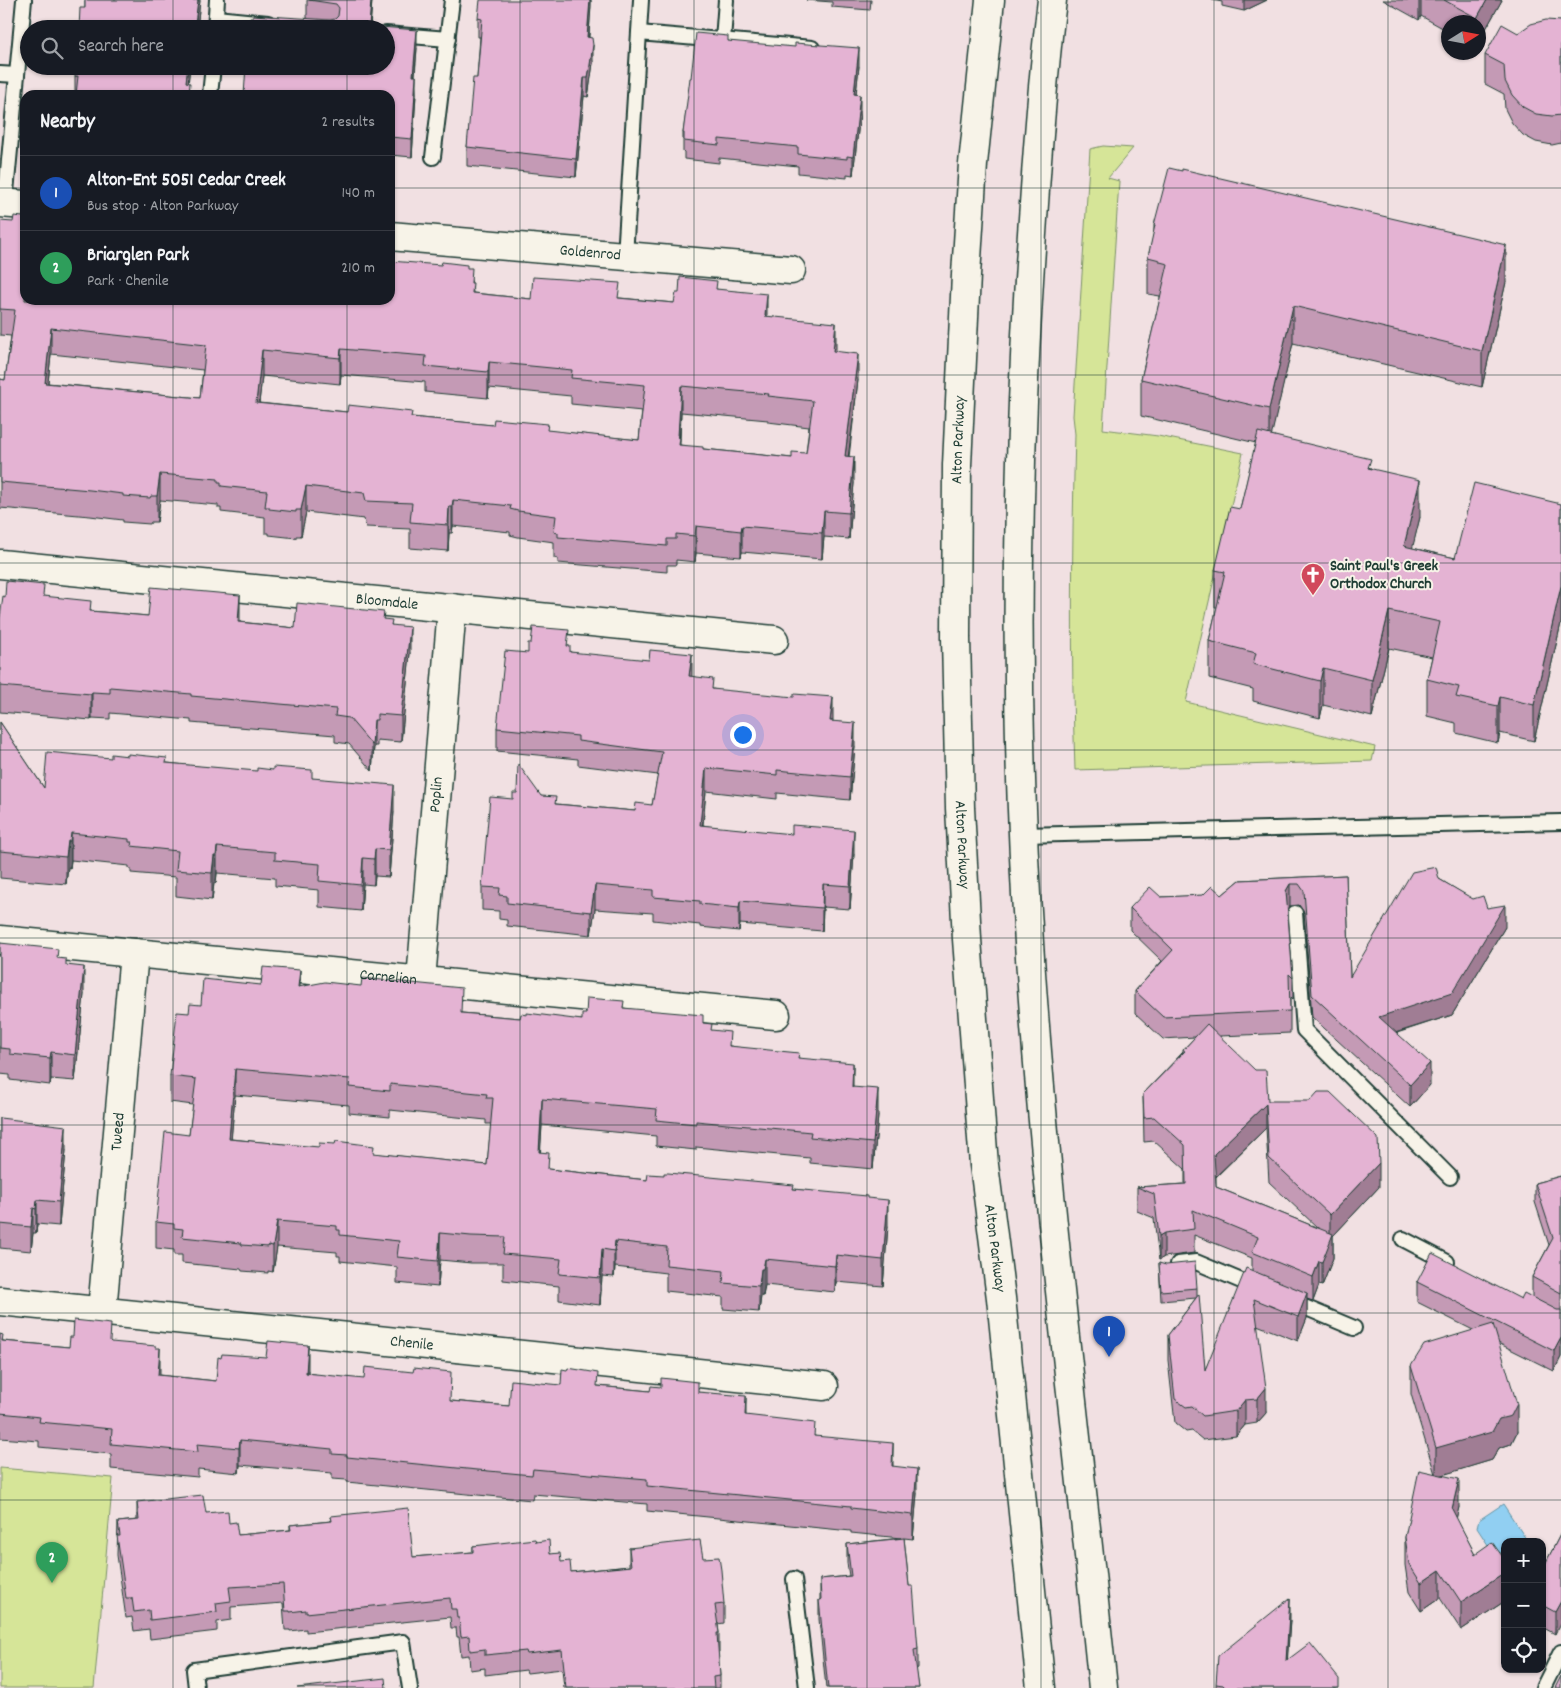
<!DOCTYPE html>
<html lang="en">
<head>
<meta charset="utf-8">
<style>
	:root { --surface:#171b24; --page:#242831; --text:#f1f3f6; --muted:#9ea1a6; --line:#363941; --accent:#d1495b }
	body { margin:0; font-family:Dekko,sans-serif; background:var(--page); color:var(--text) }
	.controls { position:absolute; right:15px; bottom:15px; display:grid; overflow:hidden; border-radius:10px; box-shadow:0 1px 4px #0004 }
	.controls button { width:45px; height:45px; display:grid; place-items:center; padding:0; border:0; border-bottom:1px solid var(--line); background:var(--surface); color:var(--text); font:25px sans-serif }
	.compass { position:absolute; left:1441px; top:15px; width:45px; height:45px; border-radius:50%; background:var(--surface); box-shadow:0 1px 4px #0004; rotate:79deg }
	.you { position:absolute; left:742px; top:734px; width:18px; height:18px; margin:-12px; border:4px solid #fff; border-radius:50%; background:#1a73e8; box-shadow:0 0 0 8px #1a73e833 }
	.badge { display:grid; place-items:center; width:32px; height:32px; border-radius:50%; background:var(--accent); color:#fff; font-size:16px; font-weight:700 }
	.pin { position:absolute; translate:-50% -41px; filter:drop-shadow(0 1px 2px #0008) }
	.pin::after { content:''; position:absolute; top:26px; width:18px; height:15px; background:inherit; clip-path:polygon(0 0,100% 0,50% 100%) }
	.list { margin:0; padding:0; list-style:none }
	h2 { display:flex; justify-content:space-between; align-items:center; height:65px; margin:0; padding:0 20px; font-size:21px }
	h2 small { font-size:16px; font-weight:400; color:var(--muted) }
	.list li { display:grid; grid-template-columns:32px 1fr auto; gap:15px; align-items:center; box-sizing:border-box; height:75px; padding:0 20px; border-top:1px solid var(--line) }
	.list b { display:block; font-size:19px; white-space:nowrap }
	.list p { margin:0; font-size:16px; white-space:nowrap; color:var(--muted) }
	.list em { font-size:16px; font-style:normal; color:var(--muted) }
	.icon { flex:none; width:28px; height:28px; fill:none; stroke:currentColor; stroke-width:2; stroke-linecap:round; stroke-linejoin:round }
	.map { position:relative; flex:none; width:1561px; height:1688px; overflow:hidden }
	.search { position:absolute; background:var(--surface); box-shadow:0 1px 4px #0004; left:20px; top:20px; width:375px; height:55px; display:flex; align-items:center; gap:12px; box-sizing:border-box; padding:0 18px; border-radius:28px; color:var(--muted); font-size:19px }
	.panel { position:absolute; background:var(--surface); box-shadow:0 1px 4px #0004; left:20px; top:90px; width:375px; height:215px; border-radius:15px }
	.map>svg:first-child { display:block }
	.green { fill:#d6e598; stroke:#7a9166 }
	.water { fill:#91cff2; stroke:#6395a6 }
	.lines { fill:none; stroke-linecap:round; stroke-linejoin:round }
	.service-casing { stroke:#1f3d34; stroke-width:18 }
	.minor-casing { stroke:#1f3d34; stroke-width:31 }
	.secondary-casing { stroke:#1f3d34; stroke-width:31 }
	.service { stroke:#f7f3e8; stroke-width:14 }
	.minor { stroke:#f7f3e8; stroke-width:28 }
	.secondary { stroke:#f7f3e8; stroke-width:28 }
	.wall { fill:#c49ab5; stroke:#1f3d34; fill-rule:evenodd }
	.shaded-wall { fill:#a07d94; stroke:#1f3d34 }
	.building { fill:#e4b3d3; stroke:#1f3d34; fill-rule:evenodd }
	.grid { fill:none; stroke:#1f3d34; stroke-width:1; stroke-opacity:0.55 }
	.labels { text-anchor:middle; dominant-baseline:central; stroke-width:4; stroke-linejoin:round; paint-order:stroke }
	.street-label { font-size:16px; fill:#1f3d34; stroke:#f7f3e8 }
	.poi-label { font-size:16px; font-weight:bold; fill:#1f3d34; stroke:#f7f3e8; text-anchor:start }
</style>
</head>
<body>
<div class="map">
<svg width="1561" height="1688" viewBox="0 0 1561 1688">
	<rect width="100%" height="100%" fill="#f1e0e2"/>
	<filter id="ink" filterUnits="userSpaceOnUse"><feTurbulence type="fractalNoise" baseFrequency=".02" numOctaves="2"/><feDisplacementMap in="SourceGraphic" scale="10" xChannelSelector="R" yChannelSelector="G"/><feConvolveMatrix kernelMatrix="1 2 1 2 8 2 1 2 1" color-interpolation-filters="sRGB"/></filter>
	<g filter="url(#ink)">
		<g class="green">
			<path d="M1103,146l30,2 -25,30 11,3 -16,248 55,7 85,17 -57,249 189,45 -3,14 -297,9c-4,-112 -3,-224 0,-336l-2,-18 17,-267z"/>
			<polygon points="0,1468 113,1478 94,1688 0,1688"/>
		</g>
		<polygon class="water" points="1503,1504 1528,1542 1505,1542 1505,1555 1503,1553 1492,1551 1477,1528 1479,1520"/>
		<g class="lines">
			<defs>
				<g id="service">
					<polyline points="216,18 268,23"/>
					<polyline points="215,29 217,0"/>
					<polyline points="639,33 812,48"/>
					<polyline points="386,34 448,39"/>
					<polyline points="723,40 726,0"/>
					<polyline points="0,74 17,75"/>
					<polyline points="210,95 213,66"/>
					<polyline points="433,157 452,0"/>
					<polyline points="5,203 24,0"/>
					<polyline points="625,256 641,0"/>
					<polyline points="1023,835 1561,822"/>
					<polyline points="1295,913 1304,1030 1450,1177"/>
					<polyline points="1403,1239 1447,1262"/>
					<polyline points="1178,1264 1196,1262 1258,1288"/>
					<polyline points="1290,1301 1354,1328"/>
					<polyline points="794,1579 807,1688"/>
					<polyline points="196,1688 194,1670 403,1642 410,1688"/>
					<polyline points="1543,1688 1561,1652"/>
				</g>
				<g id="minor">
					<polyline points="0,203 25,205"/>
					<path id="s1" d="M390,236l401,34"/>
					<path id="s2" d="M0,564l774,76"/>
					<path id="s3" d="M0,940l776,75"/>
					<path id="s4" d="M421,980l31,-372"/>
					<path id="s5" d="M0,1301l824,85"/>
					<path id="s6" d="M102,1311l32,-358"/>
				</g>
				<g id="secondary">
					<path id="s7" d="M990,0l-17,164 -7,111 -9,190 -1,173 4,170 7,131 17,226 17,133 40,390"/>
					<path d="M1052,0c-11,93 -17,186 -23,280 -13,221 -15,442 0,663 16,249 49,497 74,745"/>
				</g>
			</defs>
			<use href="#service" class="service-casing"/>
			<use href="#minor" class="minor-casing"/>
			<use href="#secondary" class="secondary-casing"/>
			<use href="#service" class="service"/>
			<use href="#minor" class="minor"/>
			<use href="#secondary" class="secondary"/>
		</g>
		<g class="wall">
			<polygon points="85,0 200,0 197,29 79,29 85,8"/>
			<polygon points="307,0 372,0 370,26 417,48 415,76 416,94 412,157 390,155 390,95 307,18"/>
			<polygon points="591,0 589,37 593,63 588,97 584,96 576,177 467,166 467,147 477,78 480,37 478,37 478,18"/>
			<polygon points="806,0 871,0 870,10 832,7 832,2"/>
			<polygon points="1212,0 1267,0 1244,11 1222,6 1222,2"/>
			<polygon points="1383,0 1502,0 1478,43 1478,22 1448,22 1448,31 1421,16 1419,20"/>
			<polygon points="1561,21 1561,143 1552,145 1536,142 1523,135 1512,123 1505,109 1504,94 1485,84 1485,55 1518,33"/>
			<polygon points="728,41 859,66 856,94 860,113 853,175 847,174 847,178 798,173 798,166 719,158 719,163 684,159 684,152 683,151 683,133 691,78"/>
			<polygon points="190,66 188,83 190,95 75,95 75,76"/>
			<path d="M0,221l25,79h365l77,-32 5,15 1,10 58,6 89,-1 54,5 43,-14 50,27 69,36 22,28 -9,77 5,26 -5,56 -25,-2 -2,22 -80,-7 -1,5 -45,-4 -1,9 -19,-2v5h-9v7l-109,-9v-4l-4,-1v-16l-36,-5 -8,-2v-3l-57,-6 -1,7h-3l-1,18 -38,-3v-19l-44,-2 -2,-8 -58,-7 -5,24h-5v2l-27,-3v-2h-4v-16l-44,-5v-4h-3v-3l-58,-5 -3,22h-6l-1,2 -27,-2v-2l-33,-4 -90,-8v-129l5,1 6,-44 -11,-1zM51,354l152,16 -3,28 -152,-15zM341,375l84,7v10l63,6 1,-10 82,8v8l71,7 -3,29 -227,-23 -65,-5 -88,-9 3,-27 78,8zM681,412l87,8v2l41,5 -3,26 -14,5 -89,-9 -23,-4z"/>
			<polygon points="1154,225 1506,282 1482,387 1293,343 1271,435 1371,468 1420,517 1412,548 1455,558 1561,504 1561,623 1534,741 1500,733 1498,743 1456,733 1456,723 1427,716 1427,679 1432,657 1389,648 1372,717 1323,705 1320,718 1253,701 1253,689 1209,678 1209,641 1217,607 1215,607 1215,570 1240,509 1256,443 1141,416 1141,379 1160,299 1160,296 1148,294 1148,257 1154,233"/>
			<polygon points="5,597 44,597 91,611 148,616 240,622 295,628 384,619 392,625 410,653 401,742 377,740 377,746 374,746 372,771 349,744 335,742 335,735 191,723 191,720 110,713 110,719 92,718 91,720 0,712 0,618"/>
			<polygon points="569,646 570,652 692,677 713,689 833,721 855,746 850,800 777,793 777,799 706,791 703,825 854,854 850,909 823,907 822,931 740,924 739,931 700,927 700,925 653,920 653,913 595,909 591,935 507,926 507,920 499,919 499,911 482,910 482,887 513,799 541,796 556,804 635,811 652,805 658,775 578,765 578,759 497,751 497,728 528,653"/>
			<polygon points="0,722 44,788 167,763 312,778 394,811 389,877 375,876 374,885 363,884 361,911 319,907 319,890 275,886 275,878 217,873 216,883 214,883 212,900 176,896 176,877 131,873 131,869 129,868 129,866 71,860 70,868 68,867 66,884 0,878"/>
			<path d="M1346,875l4,102 89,-98 48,29 18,19 -53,88 -55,18 33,52 -20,22 -98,-90 -8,-105 -5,-7 -9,1 -2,5 5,67v22l-3,-3v36l-70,3 48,65 111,86 -46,49v22l-11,28 -3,-1 -6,16 -6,-2v19l-9,23 -41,-16 9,88 -9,10 -12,2 -9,11 -33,4 -11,-9 -6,1 -11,-9 -7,-63v-25l28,-37 -35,3 -2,-38 38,25v8l8,74 47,-100v-12l-58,-23v18l-30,4 -5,3 -5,-42 -17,-7v-24l48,-3v-15l-31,-28 -10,1 -1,-48 40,-42v-2l12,-13 -32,2 -28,-26v-22l27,-30 -32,-31v-22l31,-11 61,-2 18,-15zM1266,1128l3,54 49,46 -102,-41v-10z"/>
			<polygon points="0,943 58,958 66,965 84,994 75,1081 51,1079 50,1085 10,1080 10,1075 0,1074"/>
			<path d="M261,985l39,2 162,26 58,5 62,2 4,-6 38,-6 79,15 27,23 69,12 54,29 25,29 -5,53 -63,-6v-5l-114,-11v3l-40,-4v-10l-114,-11 -2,27 9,17 98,11 147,9 73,9 21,28 -5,60 -47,-4 -1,10 -70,-7 -2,11h-2l-2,16 -36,-3v-12l-57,-6v-18l-51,-6 -1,10 -12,-1 -2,29 -41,-5v-14l-56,-6v-17h-32l-31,-3 -2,27 -41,-4v-16l-57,-6v-5h-3v-4l-60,-5 -4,25 -5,-1v2l-26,-2 -1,-2 -59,-6v-8h-8v-5l-18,-2v-26l33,-87 4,-30 -23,-3v-26l19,-63 12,-8zM235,1095l114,10v8l41,4v-7l96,10v4h5l-4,41 -256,-26z"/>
			<polygon points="0,1118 66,1150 59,1226 37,1224 36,1233 33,1233 31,1251 0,1248"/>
			<polygon points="1561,1176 1561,1357 1554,1371 1498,1343 1517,1432 1511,1444 1499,1448 1492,1460 1441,1475 1459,1507 1456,1518 1475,1554 1505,1560 1505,1601 1461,1630 1440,1598 1421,1611 1409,1592 1405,1565 1405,1537 1435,1474 1411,1394 1411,1366 1473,1330 1417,1302 1417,1282 1521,1299 1532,1297 1532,1277 1549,1245 1535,1202 1535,1183"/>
			<polygon points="0,1334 3,1341 69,1347 111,1342 160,1375 216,1381 308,1370 308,1373 451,1401 509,1406 561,1385 598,1386 650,1391 698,1392 746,1416 815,1436 893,1467 917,1493 913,1539 904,1538 909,1586 918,1649 918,1668 916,1669 919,1688 826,1688 819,1619 819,1600 820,1600 820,1579 849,1576 847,1563 847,1544 901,1538 851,1533 851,1531 647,1511 647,1504 533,1494 532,1500 467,1494 347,1482 347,1480 332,1479 332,1473 240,1465 239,1473 198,1469 198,1477 111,1469 111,1454 39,1447 39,1441 0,1438"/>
			<polygon points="137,1502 206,1513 229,1523 238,1535 290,1530 290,1525 331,1521 331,1516 413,1557 473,1552 473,1546 536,1542 561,1562 571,1572 629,1566 629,1548 703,1558 724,1604 724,1623 718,1624 719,1633 719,1652 718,1652 720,1676 720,1688 564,1688 562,1669 527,1673 526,1670 485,1675 485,1668 470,1670 469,1655 461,1656 459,1637 457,1637 456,1628 451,1628 450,1617 306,1632 306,1629 290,1631 290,1630 285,1630 283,1603 231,1607 231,1620 217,1622 217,1631 150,1639 149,1629 134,1631 132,1617 126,1618 117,1555 118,1522 137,1520"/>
			<polygon points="1561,1533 1555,1634 1542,1627 1542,1570"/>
			<polygon points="1290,1620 1287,1660 1339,1688 1216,1688 1216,1684"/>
		</g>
		<g class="shaded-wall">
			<polygon points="198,0 200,0 197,29 195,29"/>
			<polygon points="371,0 372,0 370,29 369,29"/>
			<polygon points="590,0 591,0 591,7 587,56 587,37"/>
			<polygon points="1244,0 1267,0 1244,11"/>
			<polygon points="1419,0 1421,0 1421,16 1419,20"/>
			<polygon points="1487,0 1502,0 1478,43 1478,22 1477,22 1477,18"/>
			<polygon points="417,30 417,48 413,94 413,76"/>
			<polygon points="593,45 593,63 588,97 588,78"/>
			<polygon points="859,48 859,66 854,113 854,94"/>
			<polygon points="188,66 190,66 187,95 186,82"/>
			<polygon points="416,76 416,94 412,157 412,139"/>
			<polygon points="584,78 584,96 576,177 576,159"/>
			<polygon points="860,95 860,113 853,175 853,157"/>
			<polygon points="1506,245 1506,282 1482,387 1482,351"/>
			<polygon points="767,294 767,320 765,316"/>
			<polygon points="1293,306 1293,343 1269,446 1269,409"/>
			<polygon points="836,323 836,349 833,377 833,351"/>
			<polygon points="51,328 51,354 45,409 45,383"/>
			<polygon points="341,349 341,375 340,384 340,358"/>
			<polygon points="262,350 262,376 256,429 256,403"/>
			<polygon points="858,354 858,380 845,482 845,456"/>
			<polygon points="489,362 489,388 488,398 488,372"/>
			<polygon points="681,386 681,412 678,463 678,437"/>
			<polygon points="854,457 854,483 849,539 849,513"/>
			<polygon points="160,474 160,500 157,522 157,496"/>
			<polygon points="1420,480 1420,517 1404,583 1404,546"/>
			<polygon points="306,486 306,512 301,536 301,510"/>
			<polygon points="453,500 453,526 452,533 452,507"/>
			<polygon points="449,507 449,533 448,551 448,525"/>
			<polygon points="824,511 824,537 822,559 822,533"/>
			<polygon points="696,526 696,553 695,562 695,536"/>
			<polygon points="742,526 742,552 741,557 741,531"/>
			<polygon points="1561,586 1561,623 1534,741 1534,705"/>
			<polygon points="240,595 240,622 238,648 238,622"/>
			<polygon points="1389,611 1389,648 1372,717 1372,680"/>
			<polygon points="410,627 410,653 401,742 401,716"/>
			<polygon points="692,654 692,678 689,676"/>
			<polygon points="1323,668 1323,705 1320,718 1320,681"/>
			<polygon points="92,692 92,718 91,720 91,694"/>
			<polygon points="833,697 833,721 830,721"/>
			<polygon points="1500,697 1500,733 1498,743 1498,706"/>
			<polygon points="374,720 374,746 372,771 372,745"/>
			<polygon points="855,723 855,746 850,800 850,777"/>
			<polygon points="706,768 706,791 700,849 700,825"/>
			<polygon points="394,785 394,811 389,877 389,850"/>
			<polygon points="854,830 854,854 850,909 850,886"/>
			<polygon points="71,833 71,860 70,868 70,841"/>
			<polygon points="68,841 68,867 66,884 66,857"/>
			<polygon points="217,847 217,873 216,883 216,856"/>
			<polygon points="375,849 375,876 374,885 374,859"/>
			<polygon points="214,856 214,883 212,900 212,873"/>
			<polygon points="363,858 363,884 361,911 361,885"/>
			<polygon points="823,884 823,907 822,931 822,908"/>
			<polygon points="1290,884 1290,906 1286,913 1286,891"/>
			<polygon points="595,885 595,909 591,935 591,912"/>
			<polygon points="740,901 740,924 739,931 739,908"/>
			<polygon points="1505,905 1505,927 1452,1015 1379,1038 1379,1017"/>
			<polygon points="84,967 84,994 75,1081 75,1055"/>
			<polygon points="300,970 300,996 298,987"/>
			<polygon points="51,1052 51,1079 50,1085 50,1058"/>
			<polygon points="853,1063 853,1089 852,1087"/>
			<polygon points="1430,1063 1430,1085 1410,1107 1410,1085"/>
			<polygon points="235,1069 235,1095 229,1165 229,1139"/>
			<polygon points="878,1089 878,1116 873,1169 873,1143"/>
			<polygon points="542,1099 542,1125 539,1178 539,1152"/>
			<polygon points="1266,1104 1266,1128 1214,1178 1214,1154"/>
			<polygon points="66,1126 66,1150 59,1226 59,1202"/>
			<polygon points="1379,1163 1379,1187 1333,1236 1333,1258 1322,1286 1322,1262 1330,1239 1330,1215"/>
			<polygon points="37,1200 37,1224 36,1233 36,1209"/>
			<polygon points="888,1200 888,1226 883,1286 883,1260"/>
			<polygon points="33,1208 33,1233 31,1251 31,1227"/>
			<polygon points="277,1221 277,1247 273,1272 273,1246"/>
			<polygon points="440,1233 440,1260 438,1287 438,1261"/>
			<polygon points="1164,1233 1164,1257 1159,1260 1159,1236"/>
			<polygon points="615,1241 615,1267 614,1277 614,1251"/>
			<polygon points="602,1249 602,1276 600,1305 600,1278"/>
			<polygon points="836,1255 836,1282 835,1292 835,1266"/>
			<polygon points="765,1259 765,1285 763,1296 763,1269"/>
			<polygon points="1319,1261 1319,1285 1313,1301 1313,1277"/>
			<polygon points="761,1269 761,1296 759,1312 759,1286"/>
			<polygon points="1307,1293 1307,1318 1298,1341 1298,1317"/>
			<polygon points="1561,1338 1561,1357 1554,1371 1554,1351"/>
			<polygon points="308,1345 308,1370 306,1397 306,1373"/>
			<polygon points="160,1348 160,1373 158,1400 158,1375"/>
			<polygon points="1266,1388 1266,1413 1257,1423 1257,1399"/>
			<polygon points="746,1396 746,1421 745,1415"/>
			<polygon points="1245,1400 1245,1425 1236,1436 1236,1411"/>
			<polygon points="1517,1404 1517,1432 1511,1444 1499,1448 1492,1460 1436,1477 1436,1448 1499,1419"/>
			<polygon points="240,1440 240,1465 239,1473 239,1448"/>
			<polygon points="893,1443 893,1468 892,1466"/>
			<polygon points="917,1469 917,1493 913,1539 913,1515"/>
			<polygon points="1459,1479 1459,1507 1452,1537 1452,1509"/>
			<polygon points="1440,1570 1440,1598 1421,1611 1421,1583"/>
			<polygon points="1505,1573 1505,1601 1461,1630 1461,1602"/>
			<polygon points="1290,1598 1290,1620 1286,1683 1286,1661"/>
			<polygon points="1561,1601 1561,1622 1555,1634 1555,1612"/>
		</g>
		<g class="building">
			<polygon points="85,0 198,0 195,24 192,23 192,29 79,29 80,8 85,8"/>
			<polygon points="309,0 371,0 369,26 417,30 413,76 416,76 412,139 390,137 390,95 244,95 246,66 386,66 386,29 249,29 250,18 253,18 253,15 330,20 335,19 338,16 339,8 336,4"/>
			<polygon points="480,0 590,0 587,37 592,38 593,45 588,78 584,78 576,159 467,147 473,78 477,78 482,19 478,18"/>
			<polygon points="1444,0 1487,0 1477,18"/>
			<polygon points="1546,20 1561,21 1561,115 1552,116 1536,114 1523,107 1512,95 1505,81 1504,65 1485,55 1502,24 1518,33 1531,24"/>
			<polygon points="696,33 728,36 728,41 795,47 795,43 859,48 854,94 860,95 853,157 847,156 847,159 798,154 798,147 719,139 719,145 684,141 684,133 683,133 690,78 691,78"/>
			<polygon points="75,66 188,66 186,82 190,83 189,95 76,95 78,76 75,76"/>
			<polygon points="1169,168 1182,171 1182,169 1506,245 1482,351 1293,306 1269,409 1141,379 1168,264 1160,262 1160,260 1148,257 1155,225 1154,225"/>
			<path d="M24,209h1v91h365v-39l51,4 1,-3 25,3v3h5l-1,15h2l-1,10 59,6 2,-22 87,6 -2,15 56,5 2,-10h3l1,-16 37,4 -1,8 51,5 -2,22 71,7 -3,28 25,3 -13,102 9,1 -5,56 -25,-2 -2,22 -80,-7 -1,5 -45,-5 -1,10 -19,-2v5h-9v7l-109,-9v-4l-4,-1 2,-16 -38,-5 -8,-2 1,-3 -58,-6 -1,7h-3l-1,18 -38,-3 2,-19 -46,-2 -2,-8 -58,-7 -5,24h-5v2l-27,-3v-2h-4l2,-16 -46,-5v-4h-3v-3l-58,-5 -3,22h-6l-1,2 -27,-2v-2l-33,-4 -90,-8v-103l5,1 10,-70 -15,-1v-88l13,1 1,-6 9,1zM51,328l155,17 -6,53 -155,-15zM341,349l85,7 -1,10 63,6 1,-10 83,8 -1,8 74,7 -6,55 -92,-10 1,-6 -54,-5 -1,6 -82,-8 1,-5 -64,-7 -1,7 -91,-9 6,-53 78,8zM681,386l88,8 -1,2 45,5 -7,52 -14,-1v6l-89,-9v-2l-24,-2 1,-7 -2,-1z"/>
			<polygon points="1258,432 1371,459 1368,468 1420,480 1404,546 1455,558 1474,483 1561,504 1561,586 1534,705 1500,697 1498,706 1456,697 1459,687 1427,679 1440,622 1389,611 1372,680 1323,668 1320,681 1253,664 1256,653 1209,641 1225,572 1215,570 1230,507 1240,509"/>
			<polygon points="6,581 44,585 43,596 91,601 90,611 148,616 151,587 240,595 238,622 295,628 297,603 384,612 383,619 392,620 391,625 410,627 401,716 377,714 377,720 374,720 372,745 349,718 335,716 336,709 191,696 191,694 110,687 110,693 92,692 91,694 0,686 0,618 3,596 5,597"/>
			<polygon points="533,627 569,630 567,646 570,646 570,652 649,660 650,650 692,654 689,676 713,679 712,689 794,697 794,694 833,697 830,721 855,723 850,777 777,770 777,775 706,768 700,825 792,834 792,825 854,830 850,886 823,884 822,908 740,901 739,908 700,904 700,901 653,897 653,890 595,885 591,912 507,903 507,896 499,895 500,888 482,887 490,797 513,799 513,793 517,793 518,764 541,796 556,797 555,804 635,811 636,803 652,805 662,752 578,741 578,736 497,728 505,651 528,653 528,643 531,643"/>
			<polygon points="0,722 44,788 47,752 111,758 111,754 128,756 128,754 167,758 166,763 257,771 257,768 273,770 273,767 312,770 312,778 394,785 389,850 375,849 374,859 363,858 361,885 319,881 320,864 275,860 275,852 217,847 216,856 214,856 212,873 176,870 178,851 131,846 132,842 129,842 129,839 71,833 70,841 68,841 66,857 0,851"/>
			<polygon points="1436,867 1439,879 1473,899 1483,896 1487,908 1505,905 1452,993 1379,1017 1430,1063 1410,1085 1312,995 1304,891 1299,884 1290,884 1286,891 1293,978 1289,974 1290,1011 1163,1017 1135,991 1173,950 1130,908 1150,887 1161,897 1203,895 1212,886 1222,895 1240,880 1346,875 1350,977 1412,872"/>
			<polygon points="0,943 58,949 57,958 66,959 66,965 84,967 75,1055 51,1052 50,1058 10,1054 10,1049 0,1048"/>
			<path d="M263,967l37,3 -2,17 27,-5 36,4 1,-8 100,10 -1,25 59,5 1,-4 6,1v-2l55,7v-6h4l1,-16 37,3 -1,7 80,7v8l9,1 -1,6 19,2 -1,14 70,7 -1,5 55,5 -1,24 26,2 -5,54 -63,-6 1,-5 -115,-11v3l-40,-4 1,-11 -115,-10 -3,53 10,1 -1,16 99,11 1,-6 16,1v-2h4l126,12 -1,4 74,7v2l21,2 -5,60 -47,-5 -1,11 -70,-7 -2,10h-2l-2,17 -36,-3 1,-12 -58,-6 1,-18 -52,-6 -1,10 -12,-2 -2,29 -41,-4 2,-15 -58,-5 2,-17 -34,-1 -31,-3 -2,28 -41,-4 2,-16 -59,-6v-5h-3v-4l-60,-5 -4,25 -5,-1v2l-26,-2 -1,-2 -59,-6 1,-8 -9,-1v-4l-18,-2 9,-90 24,3 7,-56 -26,-3 7,-64 12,1 1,-9 11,1 2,-26 58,6zM235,1069l115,10 -1,8 41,4v-7l97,10 -1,4h7l-6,67 -114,-12 1,-7 -38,-5 -1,3 -16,-1v4l-90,-8z"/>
			<polygon points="1207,1024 1255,1070 1266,1070 1268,1101 1310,1101 1318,1092 1330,1092 1378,1138 1379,1163 1330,1215 1269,1158 1266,1104 1214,1154 1216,1187 1333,1234 1322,1262 1319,1261 1313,1277 1252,1252 1258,1237 1193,1210 1194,1229 1164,1233 1159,1236 1154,1194 1137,1187 1186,1184 1185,1145 1154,1117 1144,1118 1143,1094 1185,1051 1183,1050"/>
			<polygon points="0,1118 66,1126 59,1202 37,1200 36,1209 33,1208 31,1227 0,1224"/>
			<polygon points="1561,1176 1561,1293 1532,1277 1553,1238 1535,1183"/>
			<polygon points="1432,1253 1521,1299 1524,1293 1557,1310 1561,1310 1561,1338 1554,1351 1417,1282"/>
			<polygon points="1195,1262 1197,1288 1161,1291 1159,1263 1166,1265"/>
			<polygon points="1246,1268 1307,1293 1298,1317 1254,1299 1266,1388 1257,1399 1245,1400 1236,1411 1203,1416 1192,1406 1186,1407 1175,1399 1168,1335 1199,1294 1205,1370"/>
			<polygon points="74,1320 111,1324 110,1341 111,1342 156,1346 156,1348 160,1348 158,1375 216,1381 218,1357 221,1358 222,1354 266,1357 268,1341 308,1345 306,1373 364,1379 365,1367 413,1372 414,1368 451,1372 450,1401 509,1406 511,1380 561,1385 562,1369 567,1370 568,1368 598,1373 597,1386 650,1391 651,1386 661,1387 661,1378 698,1382 698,1392 746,1396 745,1415 815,1423 814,1436 893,1443 892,1466 917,1469 913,1515 851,1508 851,1506 647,1486 647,1479 533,1469 532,1475 467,1469 347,1457 347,1455 332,1454 332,1449 240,1440 239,1448 197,1444 198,1452 111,1444 112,1429 39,1422 40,1417 0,1413 0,1334 3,1335 2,1341 69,1347 70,1337 73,1337"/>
			<polygon points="1493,1324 1517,1404 1511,1416 1499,1419 1492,1432 1436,1448 1411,1366 1424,1345"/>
			<polygon points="1419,1470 1459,1479 1452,1509 1475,1554 1492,1542 1505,1560 1505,1573 1461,1602 1440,1570 1421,1583 1409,1564 1405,1537"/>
			<polygon points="203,1495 206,1513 228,1511 229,1523 236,1522 238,1535 291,1530 290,1525 332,1521 331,1516 408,1508 413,1557 473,1552 473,1546 535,1539 536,1542 549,1540 550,1554 560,1553 561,1562 570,1561 571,1572 631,1566 629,1548 700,1540 703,1558 719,1557 721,1570 724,1604 715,1605 719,1633 717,1633 720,1676 713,1677 714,1688 566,1688 562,1650 527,1654 526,1651 485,1655 485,1649 470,1651 469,1636 461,1637 459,1618 457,1618 456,1609 451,1609 450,1598 306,1613 306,1610 290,1612 290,1611 285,1611 283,1584 229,1587 231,1601 216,1603 217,1612 150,1620 149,1610 134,1612 132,1598 126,1598 117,1536 120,1536 118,1522 139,1520 137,1502"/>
			<polygon points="1561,1533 1561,1601 1555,1612 1542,1605 1542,1570"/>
			<polygon points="904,1538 909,1586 913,1586 918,1649 914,1650 919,1688 828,1688 819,1600 821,1600 820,1579 851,1576 847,1544"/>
			<polygon points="1290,1598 1286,1661 1310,1643 1339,1679 1339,1688 1226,1688 1223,1685 1216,1684 1218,1656"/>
			<polygon points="1561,1676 1561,1688 1555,1688"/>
			<polygon points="385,1678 386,1688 297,1688"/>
		</g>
	</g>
	<path class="grid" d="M173,0v29M347,0v29M520,0v1688M694,0v1688M867,0v1688M1041,0v1688M1214,0v1688M1388,0v1688M173,66v29M347,66v29M0,188h25M390,188h1171M173,300v1388M347,300v1388M0,375h1561M0,563h1561M0,750h1561M0,938h1561M0,1125h1561M0,1313h1561M0,1500h1561"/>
	<defs>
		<symbol id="church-pin" viewBox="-11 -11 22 30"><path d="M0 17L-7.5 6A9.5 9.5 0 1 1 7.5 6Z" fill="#d1495b" stroke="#f7f3e8"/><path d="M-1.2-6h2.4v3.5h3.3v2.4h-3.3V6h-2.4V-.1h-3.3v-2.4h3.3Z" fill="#fff"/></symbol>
	</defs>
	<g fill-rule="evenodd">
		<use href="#church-pin" x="1299" y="561" width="28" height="38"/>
	</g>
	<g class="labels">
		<g class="street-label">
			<text stroke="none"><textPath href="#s1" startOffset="201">Goldenrod</textPath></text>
			<text transform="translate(959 440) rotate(-88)">Alton Parkway</text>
			<text stroke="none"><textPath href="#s2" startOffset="389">Bloomdale</textPath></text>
			<text stroke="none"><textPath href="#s4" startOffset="186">Poplin</textPath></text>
			<text stroke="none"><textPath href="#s7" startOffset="846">Alton Parkway</textPath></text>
			<text stroke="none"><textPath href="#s3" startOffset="390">Carnelian</textPath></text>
			<text stroke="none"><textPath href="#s6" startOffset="180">Tweed</textPath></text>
			<text stroke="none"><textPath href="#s7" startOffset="1251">Alton Parkway</textPath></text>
			<text stroke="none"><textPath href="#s5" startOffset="414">Chenile</textPath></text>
		</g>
		<g class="poi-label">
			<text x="1330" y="566">Saint Paul's Greek<tspan x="1330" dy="18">Orthodox Church</tspan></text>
		</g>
	</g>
</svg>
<div class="controls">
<button>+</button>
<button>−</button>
<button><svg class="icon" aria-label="locate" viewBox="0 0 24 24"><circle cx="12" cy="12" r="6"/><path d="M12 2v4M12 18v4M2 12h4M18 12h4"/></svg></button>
</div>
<svg class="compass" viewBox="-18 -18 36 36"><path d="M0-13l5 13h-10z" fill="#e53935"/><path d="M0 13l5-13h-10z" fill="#9ea1a6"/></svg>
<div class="you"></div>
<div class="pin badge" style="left:1109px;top:1357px;background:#1a4fb4">1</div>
<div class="pin badge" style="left:52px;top:1583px;background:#2e9e5b">2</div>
<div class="search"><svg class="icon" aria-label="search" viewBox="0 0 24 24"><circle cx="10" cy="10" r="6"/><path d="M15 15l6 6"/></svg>Search here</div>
<section class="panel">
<h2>Nearby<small>2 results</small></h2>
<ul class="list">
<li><span class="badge" style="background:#1a4fb4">1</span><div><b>Alton-Ent 5051 Cedar Creek</b><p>Bus stop · Alton Parkway</p></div><em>140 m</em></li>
<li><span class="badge" style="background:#2e9e5b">2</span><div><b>Briarglen Park</b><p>Park · Chenile</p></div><em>210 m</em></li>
</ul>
</section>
</div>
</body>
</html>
